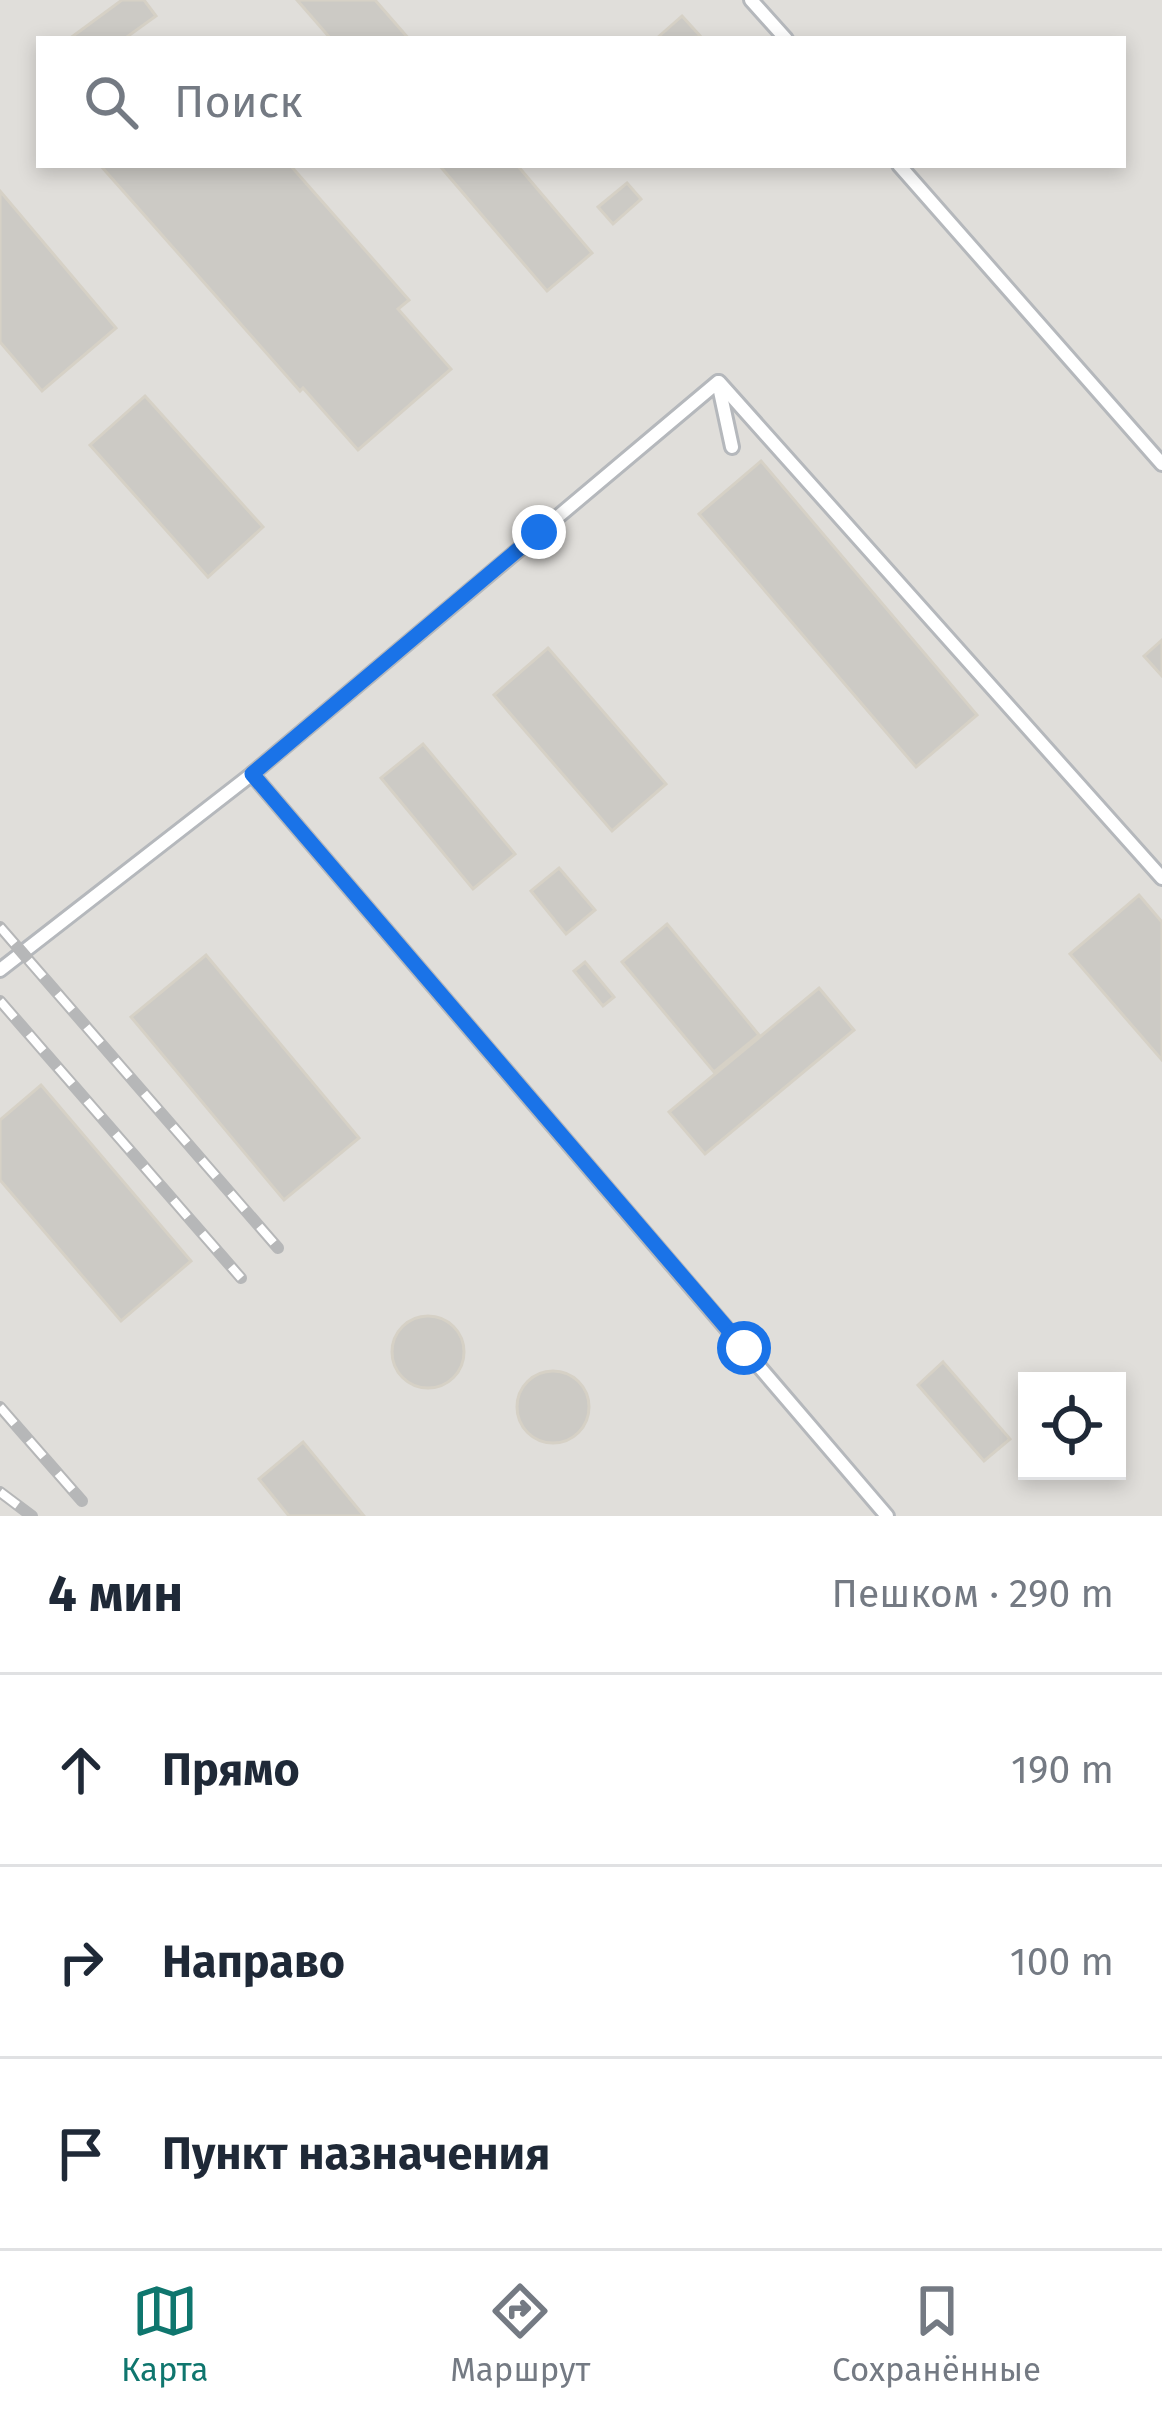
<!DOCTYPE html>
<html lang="ru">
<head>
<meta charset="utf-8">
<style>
	:root { --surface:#fff; --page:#f6f6f7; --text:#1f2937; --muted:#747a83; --line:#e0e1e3; --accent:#0f766e }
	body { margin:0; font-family:"Fira Sans",sans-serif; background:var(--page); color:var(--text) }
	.controls { position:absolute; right:36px; bottom:36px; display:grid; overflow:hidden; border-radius:0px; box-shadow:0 6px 18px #0003 }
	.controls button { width:108px; height:108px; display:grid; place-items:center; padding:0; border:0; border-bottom:3px solid var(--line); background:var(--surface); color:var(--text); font:60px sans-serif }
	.stop { position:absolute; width:36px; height:36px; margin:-27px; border:9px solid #1a73e8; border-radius:50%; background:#fff }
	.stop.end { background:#1a73e8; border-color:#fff; box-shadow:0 3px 12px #0008 }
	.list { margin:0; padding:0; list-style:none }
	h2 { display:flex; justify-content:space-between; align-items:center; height:156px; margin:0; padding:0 48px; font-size:51px }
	h2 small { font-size:39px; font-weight:400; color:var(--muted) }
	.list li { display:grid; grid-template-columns:78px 1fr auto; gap:36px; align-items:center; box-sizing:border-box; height:192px; padding:0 48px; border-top:3px solid var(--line) }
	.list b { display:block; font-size:45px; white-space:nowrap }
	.list em { font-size:39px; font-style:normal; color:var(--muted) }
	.icon { flex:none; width:66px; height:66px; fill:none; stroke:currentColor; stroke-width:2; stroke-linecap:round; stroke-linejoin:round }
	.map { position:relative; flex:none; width:1162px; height:1516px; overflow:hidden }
	.search { position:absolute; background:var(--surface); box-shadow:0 6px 18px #0003; left:36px; right:36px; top:36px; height:132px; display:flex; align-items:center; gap:30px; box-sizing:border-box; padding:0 42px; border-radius:0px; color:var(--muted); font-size:45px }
	.sheet { height:732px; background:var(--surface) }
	nav { display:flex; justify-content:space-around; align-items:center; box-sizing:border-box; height:168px; border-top:3px solid var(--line); background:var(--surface); font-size:33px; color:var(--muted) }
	nav a { display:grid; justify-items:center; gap:6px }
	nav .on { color:var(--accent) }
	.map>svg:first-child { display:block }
	.industrial { fill:#e0deda; fill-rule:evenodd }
	.building { fill:#cccac5; stroke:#d6d1c6; stroke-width:3 }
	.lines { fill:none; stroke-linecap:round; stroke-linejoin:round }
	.service-casing { stroke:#b5b8bc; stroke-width:18 }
	.service { stroke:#fff; stroke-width:12 }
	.rail-casing { stroke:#b6b7b8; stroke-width:12 }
	.rail { stroke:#fff; stroke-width:8; stroke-dasharray:22; stroke-linecap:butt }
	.route { stroke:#1a73e8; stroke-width:15 }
</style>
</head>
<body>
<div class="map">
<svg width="1162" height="1516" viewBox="0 0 1162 1516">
	<rect width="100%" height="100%" fill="#f1efe8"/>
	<path class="industrial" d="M0,0h1162v1516h-1162zM39,39h1084v126h-1084zM1027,1381h90v90h-90z"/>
	<g class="building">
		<polygon points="122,0 144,0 156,16 124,39 69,39"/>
		<polygon points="297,0 375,0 409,39 331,39"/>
		<polygon points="682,16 701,37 656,39"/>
		<polygon points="100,165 290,165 409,300 398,309 451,369 358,450 303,388 300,391"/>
		<polygon points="439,165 517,165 592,253 547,291"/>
		<polygon points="627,183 641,199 613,224 598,207"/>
		<polygon points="0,191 116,328 42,391 0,342"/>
		<polygon points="145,396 263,527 208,577 90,445"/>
		<polygon points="761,461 977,715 916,767 699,514"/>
		<polygon points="1162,640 1162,676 1144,656"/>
		<polygon points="548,648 666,784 612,831 494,695"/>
		<polygon points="423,744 515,854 473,889 381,778"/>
		<polygon points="559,868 595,910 566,934 531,891"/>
		<polygon points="1139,895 1162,922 1162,1060 1070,954"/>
		<polygon points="667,924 759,1035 714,1072 622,962"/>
		<polygon points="206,955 359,1138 284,1200 131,1017"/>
		<polygon points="585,962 614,997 603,1006 574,971"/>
		<polygon points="819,988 854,1030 705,1154 669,1112"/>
		<polygon points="41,1085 191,1261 121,1321 0,1180 0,1120"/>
		<circle cx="428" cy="1352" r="36"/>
		<polygon points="943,1362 1010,1439 984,1461 918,1385"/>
		<circle cx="553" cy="1407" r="36"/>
		<polygon points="303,1442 364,1516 289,1516 259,1479"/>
	</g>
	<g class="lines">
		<defs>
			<g id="service">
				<polyline points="751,0 786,39"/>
				<polyline points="899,165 1162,464"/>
				<polyline points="719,382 1162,878"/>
				<polyline points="252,774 887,1516"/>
				<polyline points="0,970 252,774 718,382 732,447"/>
			</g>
		</defs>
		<use href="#service" class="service-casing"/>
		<use href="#service" class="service"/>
		<defs>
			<g id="rail">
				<polyline points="0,927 278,1248"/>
				<polyline points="0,1001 241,1278"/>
				<polyline points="0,1407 82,1501"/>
				<polyline points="0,1492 32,1516"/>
			</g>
		</defs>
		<use href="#rail" class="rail-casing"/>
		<use href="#rail" class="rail"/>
	</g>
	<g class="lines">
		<polyline class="route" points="539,532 252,774 744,1348"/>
	</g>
</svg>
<div class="controls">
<button><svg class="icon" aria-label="locate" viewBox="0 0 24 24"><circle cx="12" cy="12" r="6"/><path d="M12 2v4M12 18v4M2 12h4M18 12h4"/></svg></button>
</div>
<div class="stop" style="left:744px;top:1348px"></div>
<div class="stop end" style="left:539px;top:532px"></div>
<div class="search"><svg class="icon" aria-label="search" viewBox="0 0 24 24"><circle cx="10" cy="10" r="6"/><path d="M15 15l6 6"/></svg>Поиск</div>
</div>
<section class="sheet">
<h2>4 мин<small>Пешком · 290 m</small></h2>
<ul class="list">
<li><svg class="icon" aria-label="ahead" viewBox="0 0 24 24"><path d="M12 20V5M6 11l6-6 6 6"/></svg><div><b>Прямо</b></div><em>190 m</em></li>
<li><svg class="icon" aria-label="right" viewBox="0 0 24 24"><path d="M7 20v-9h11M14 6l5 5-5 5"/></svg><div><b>Направо</b></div><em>100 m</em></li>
<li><svg class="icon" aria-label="arrive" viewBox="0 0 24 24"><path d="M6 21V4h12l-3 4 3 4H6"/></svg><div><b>Пункт назначения</b></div></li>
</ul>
</section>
<nav>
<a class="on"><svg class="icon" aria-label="map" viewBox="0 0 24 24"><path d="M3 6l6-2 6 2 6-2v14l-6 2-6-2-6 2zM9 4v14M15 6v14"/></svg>Карта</a>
<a><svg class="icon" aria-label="directions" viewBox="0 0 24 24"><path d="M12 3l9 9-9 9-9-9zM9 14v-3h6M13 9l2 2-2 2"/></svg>Маршрут</a>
<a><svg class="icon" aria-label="saved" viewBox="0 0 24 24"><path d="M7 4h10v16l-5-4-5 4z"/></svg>Сохранённые</a>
</nav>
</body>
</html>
